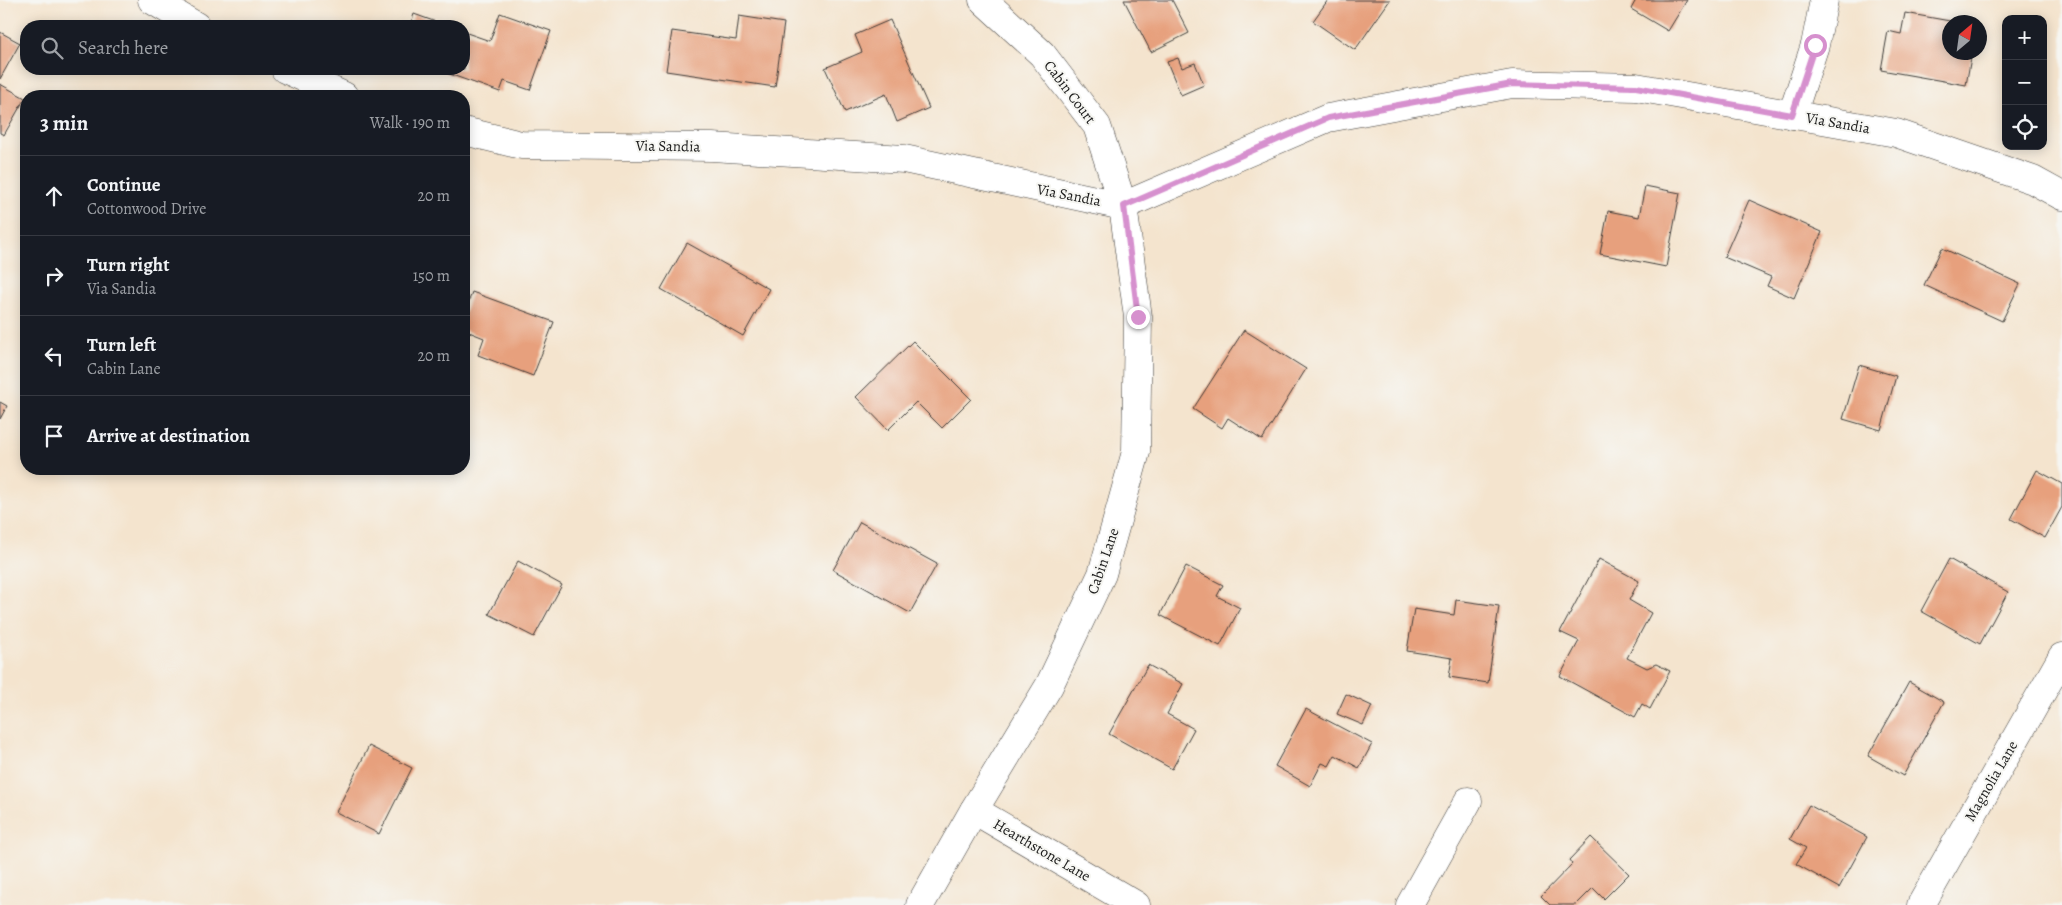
<!DOCTYPE html>
<html lang="en">
<head>
<meta charset="utf-8">
<style>
	:root { --surface:#171b24; --page:#20242c; --text:#f1f3f6; --muted:#9ea1a6; --line:#363941 }
	body { margin:0; font-family:Alegreya,serif; background:var(--page); color:var(--text) }
	.controls { position:absolute; right:15px; top:15px; display:grid; overflow:hidden; border-radius:10px; box-shadow:0 2px 12px #0003 }
	.controls button { width:45px; height:45px; display:grid; place-items:center; padding:0; border:0; border-bottom:1px solid var(--line); background:var(--surface); color:var(--text); font:25px sans-serif }
	.compass { position:absolute; left:1942px; top:15px; width:45px; height:45px; border-radius:50%; background:var(--surface); box-shadow:0 2px 12px #0003; rotate:29deg }
	.stop { position:absolute; width:15px; height:15px; margin:-11px; border:4px solid #d690ce; border-radius:50%; background:#fff }
	.stop.end { background:#d690ce; border-color:#fff; box-shadow:0 1px 5px #0008 }
	.list { margin:0; padding:0; list-style:none }
	h2 { display:flex; justify-content:space-between; align-items:center; height:65px; margin:0; padding:0 20px; font-size:21px }
	h2 small { font-size:16px; font-weight:400; color:var(--muted) }
	.list li { display:grid; grid-template-columns:32px 1fr auto; gap:15px; align-items:center; box-sizing:border-box; height:80px; padding:0 20px; border-top:1px solid var(--line) }
	.list b { display:block; font-size:19px; white-space:nowrap }
	.list p { margin:0; font-size:16px; white-space:nowrap; color:var(--muted) }
	.list em { font-size:16px; font-style:normal; color:var(--muted) }
	.icon { flex:none; width:28px; height:28px; fill:none; stroke:currentColor; stroke-width:2; stroke-linecap:round; stroke-linejoin:round }
	.map { position:relative; flex:none; width:2062px; height:905px; overflow:hidden }
	.search { position:absolute; background:var(--surface); box-shadow:0 2px 12px #0003; left:20px; top:20px; width:450px; height:55px; display:flex; align-items:center; gap:12px; box-sizing:border-box; padding:0 18px; border-radius:20px; color:var(--muted); font-size:19px }
	.panel { position:absolute; background:var(--surface); box-shadow:0 2px 12px #0003; left:20px; top:90px; width:450px; height:385px; border-radius:20px }
	.map>svg:first-child { display:block }
	.building { fill:#e7a07d }
	.lines { fill:none; stroke-linecap:round; stroke-linejoin:round }
	.minor-casing { stroke:#3c3a37; stroke-width:29 }
	.minor { stroke:#fff; stroke-width:28 }
	.route { stroke:#d690ce; stroke-width:6 }
	.labels { text-anchor:middle; dominant-baseline:central; stroke-width:4; stroke-linejoin:round; paint-order:stroke }
	.street-label { font-size:15px; fill:#1c1c1c; stroke:#f6f6f2 }
</style>
</head>
<body>
<div class="map">
<svg width="2062" height="905" viewBox="0 0 2062 905">
	<rect width="100%" height="100%" fill="#f6f6f2"/>
	<filter id="ink" filterUnits="userSpaceOnUse"><feTurbulence type="fractalNoise" baseFrequency=".02" numOctaves="2"/><feDisplacementMap in="SourceGraphic" scale="10" xChannelSelector="R" yChannelSelector="G"/><feConvolveMatrix kernelMatrix="1 2 1 2 8 2 1 2 1" color-interpolation-filters="sRGB"/></filter>
	<filter id="wash" filterUnits="userSpaceOnUse"><feTurbulence type="fractalNoise" baseFrequency=".0096" numOctaves="4" result="noise"/><feDisplacementMap in="SourceGraphic" scale="20" xChannelSelector="R" yChannelSelector="G"/><feGaussianBlur stdDeviation="1.12" result="paint"/><feColorMatrix in="noise" values="0 0 0 0 0 0 0 0 0 0 0 0 0 0 0 0 0 1.4 0 .05"/><feComposite in="paint" operator="in"/></filter>
	<g filter="url(#wash)">
		<rect width="100%" height="100%" fill="#f4e4ce"/>
		<g id="blocks">
			<g class="building">
				<polygon points="1124,0 1172,0 1189,33 1151,52"/>
				<polygon points="1328,0 1390,0 1355,50 1313,21"/>
				<polygon points="1636,0 1687,0 1668,31 1631,9"/>
				<polygon points="500,13 551,31 530,90 504,81 500,92 435,69 464,69 464,32 490,41"/>
				<polygon points="1905,13 1950,21 1950,52 1972,52 1966,85 1881,70 1888,31 1901,34"/>
				<polygon points="414,14 447,26 410,26"/>
				<polygon points="739,16 784,23 775,87 666,71 672,31 736,40"/>
				<polygon points="890,20 929,108 897,122 886,94 845,112 825,68 862,52 855,35"/>
				<polygon points="0,32 20,43 0,79"/>
				<polygon points="1178,58 1182,68 1195,63 1204,85 1181,95 1167,62"/>
				<polygon points="0,84 25,98 4,135 0,133"/>
				<polygon points="1645,186 1680,193 1666,267 1600,254 1608,211 1639,217"/>
				<polygon points="1749,200 1822,232 1794,298 1767,286 1771,277 1724,257"/>
				<polygon points="687,243 769,289 743,336 661,289"/>
				<polygon points="1942,248 2020,284 2002,321 1924,285"/>
				<polygon points="472,292 554,322 533,376 478,355 484,338 464,330 464,314"/>
				<polygon points="1244,330 1306,369 1262,440 1228,418 1222,428 1193,409"/>
				<polygon points="913,341 971,399 942,428 916,402 888,430 856,397"/>
				<polygon points="1859,365 1896,376 1881,430 1843,419"/>
				<polygon points="0,402 7,406 0,419"/>
				<polygon points="2037,470 2062,484 2062,507 2045,538 2011,519"/>
				<polygon points="860,522 937,564 910,613 833,570"/>
				<polygon points="1599,559 1639,581 1629,600 1651,613 1627,658 1647,668 1656,664 1670,671 1650,709 1642,704 1635,717 1560,676 1579,641 1560,632"/>
				<polygon points="1949,559 2008,592 1980,644 1921,611"/>
				<polygon points="518,561 562,585 534,637 489,614"/>
				<polygon points="1186,566 1223,585 1217,596 1240,608 1220,646 1160,615"/>
				<polygon points="1456,600 1499,606 1488,683 1449,677 1452,658 1407,651 1414,609 1454,615"/>
				<polygon points="1148,665 1183,684 1167,714 1194,729 1172,769 1109,734"/>
				<polygon points="1909,682 1944,702 1903,776 1868,756"/>
				<polygon points="1346,694 1372,706 1363,725 1337,714"/>
				<polygon points="1306,709 1372,744 1359,768 1335,755 1329,766 1322,763 1310,786 1275,766"/>
				<polygon points="369,746 412,768 379,834 336,812"/>
				<polygon points="1809,805 1867,837 1839,888 1796,864 1806,848 1790,839"/>
				<polygon points="1591,837 1629,874 1604,899 1593,888 1576,905 1550,905 1541,896 1572,864 1569,860"/>
			</g>
		</g>
	</g>
	<g filter="url(#ink)">
		<use href="#blocks" fill-opacity="0" stroke="#3c3a37" stroke-width="1"/>
		<g class="lines">
			<defs>
				<g id="minor">
					<polyline points="152,0 196,26"/>
					<polyline points="285,69 344,96"/>
					<polyline points="1792,115 1815,45 1824,0"/>
					<polyline points="464,131 521,145 712,147 904,159 1123,206 1328,118 1512,84 1636,87 1896,133 2033,180 2062,196"/>
					<polyline points="974,810 1136,905"/>
					<polyline points="920,905 974,810 1049,686 1102,574 1136,452 1138,317 1123,206 1097,126 1042,54 983,0"/>
					<polyline points="1410,905 1468,801"/>
					<polyline points="1921,905 2062,657"/>
				</g>
			</defs>
			<use href="#minor" class="minor-casing"/>
			<use href="#minor" class="minor"/>
		</g>
	</g>
	<g class="lines" filter="url(#ink)">
		<polyline class="route" points="1138,317 1124,206 1328,118 1512,84 1636,87 1792,115 1815,45"/>
	</g>
	<g class="labels">
		<g class="street-label">
			<text transform="translate(1070 92) rotate(53)">Cabin Court</text>
			<text transform="translate(1838 123) rotate(10)">Via Sandia</text>
			<text transform="translate(668 146) rotate(1)">Via Sandia</text>
			<text transform="translate(1069 195) rotate(11)">Via Sandia</text>
			<text transform="translate(1103 561) rotate(-71)">Cabin Lane</text>
			<text transform="translate(1991 781) rotate(-60)">Magnolia Lane</text>
			<text transform="translate(1042 850) rotate(30)">Hearthstone Lane</text>
		</g>
	</g>
</svg>
<div class="controls">
<button>+</button>
<button>−</button>
<button><svg class="icon" aria-label="locate" viewBox="0 0 24 24"><circle cx="12" cy="12" r="6"/><path d="M12 2v4M12 18v4M2 12h4M18 12h4"/></svg></button>
</div>
<svg class="compass" viewBox="-18 -18 36 36"><path d="M0-13l5 13h-10z" fill="#e53935"/><path d="M0 13l5-13h-10z" fill="#9ea1a6"/></svg>
<div class="stop" style="left:1815px;top:45px"></div>
<div class="stop end" style="left:1138px;top:317px"></div>
<div class="search"><svg class="icon" aria-label="search" viewBox="0 0 24 24"><circle cx="10" cy="10" r="6"/><path d="M15 15l6 6"/></svg>Search here</div>
<section class="panel">
<h2>3 min<small>Walk · 190 m</small></h2>
<ul class="list">
<li><svg class="icon" aria-label="ahead" viewBox="0 0 24 24"><path d="M12 20V5M6 11l6-6 6 6"/></svg><div><b>Continue</b><p>Cottonwood Drive</p></div><em>20 m</em></li>
<li><svg class="icon" aria-label="right" viewBox="0 0 24 24"><path d="M7 20v-9h11M14 6l5 5-5 5"/></svg><div><b>Turn right</b><p>Via Sandia</p></div><em>150 m</em></li>
<li><svg class="icon" aria-label="left" viewBox="0 0 24 24"><path d="M17 20v-9H6M10 6l-5 5 5 5"/></svg><div><b>Turn left</b><p>Cabin Lane</p></div><em>20 m</em></li>
<li><svg class="icon" aria-label="arrive" viewBox="0 0 24 24"><path d="M6 21V4h12l-3 4 3 4H6"/></svg><div><b>Arrive at destination</b></div></li>
</ul>
</section>
</div>
</body>
</html>
